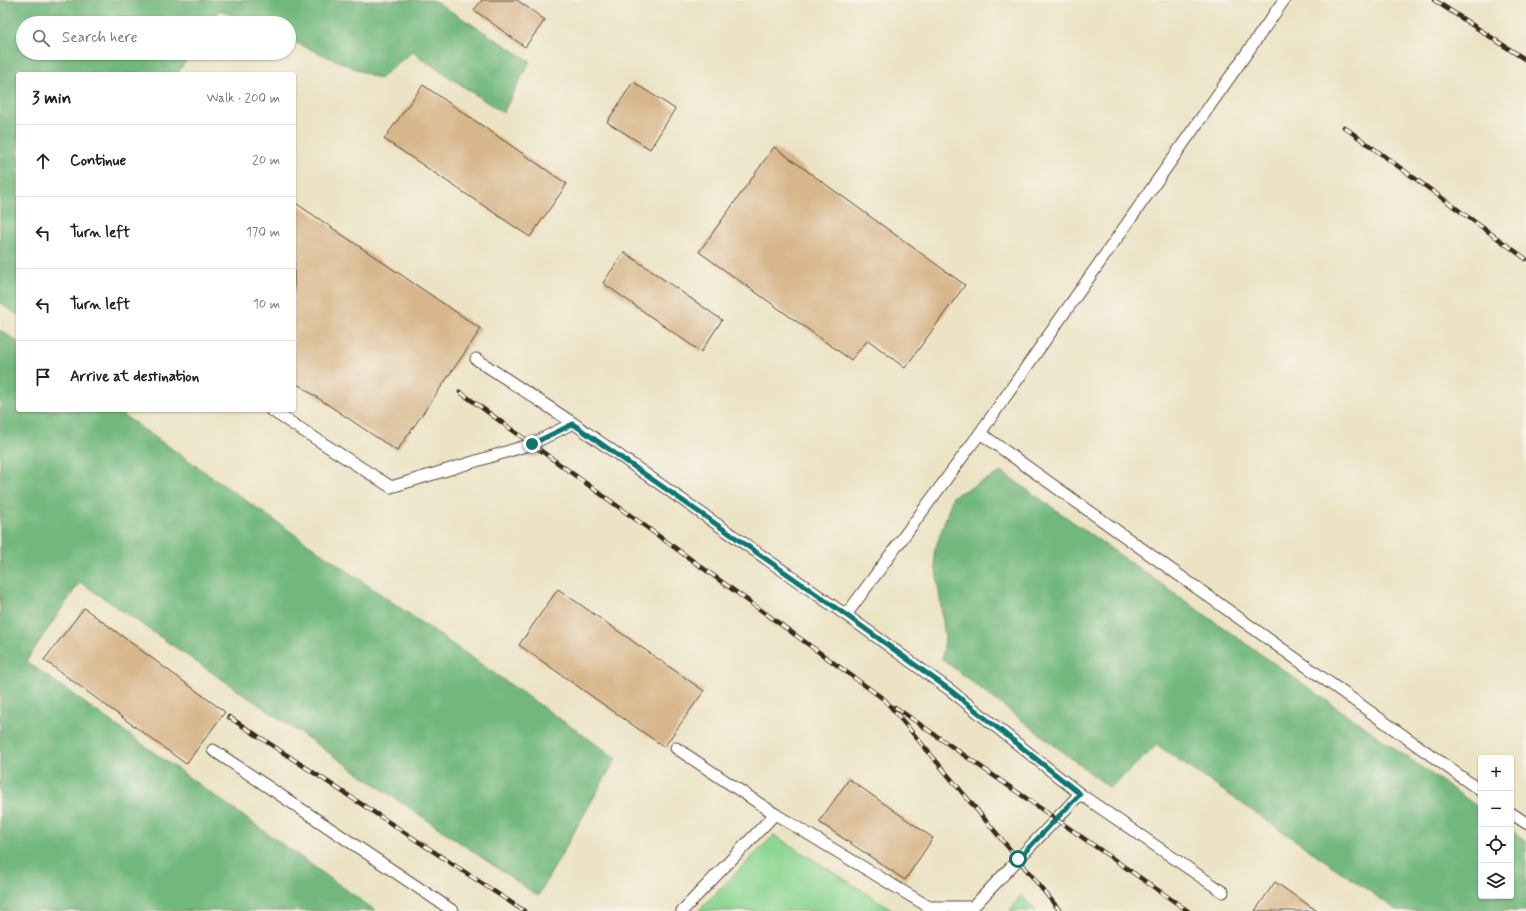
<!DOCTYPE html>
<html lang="en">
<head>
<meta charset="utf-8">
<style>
	:root { --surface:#fff; --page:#f2f2f2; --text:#202124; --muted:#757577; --line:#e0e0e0 }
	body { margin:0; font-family:Mynerve,sans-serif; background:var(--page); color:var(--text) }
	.controls { position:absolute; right:12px; bottom:12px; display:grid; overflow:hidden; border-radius:4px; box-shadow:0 1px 3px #0004 }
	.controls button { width:36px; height:36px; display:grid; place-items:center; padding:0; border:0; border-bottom:1px solid var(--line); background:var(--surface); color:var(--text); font:20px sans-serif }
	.stop { position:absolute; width:12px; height:12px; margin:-9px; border:3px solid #0f766e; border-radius:50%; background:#fff }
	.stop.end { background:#0f766e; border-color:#fff; box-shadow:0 1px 4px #0008 }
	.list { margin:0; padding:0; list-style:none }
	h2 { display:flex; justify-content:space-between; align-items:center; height:52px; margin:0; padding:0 16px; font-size:17px }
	h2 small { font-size:13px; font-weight:400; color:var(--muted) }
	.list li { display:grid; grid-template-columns:26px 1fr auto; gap:12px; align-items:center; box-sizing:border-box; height:72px; padding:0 16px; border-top:1px solid var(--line) }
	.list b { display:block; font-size:15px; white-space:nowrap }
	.list em { font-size:13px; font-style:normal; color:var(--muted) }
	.icon { flex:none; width:22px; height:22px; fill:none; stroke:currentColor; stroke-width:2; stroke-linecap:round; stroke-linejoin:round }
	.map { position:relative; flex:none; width:1526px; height:911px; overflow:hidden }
	.search { position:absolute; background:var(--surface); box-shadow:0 1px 3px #0004; left:16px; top:16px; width:280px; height:44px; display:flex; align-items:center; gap:10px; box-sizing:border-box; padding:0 14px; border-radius:22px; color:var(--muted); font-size:15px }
	.panel { position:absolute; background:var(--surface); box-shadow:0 1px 3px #0004; left:16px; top:72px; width:280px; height:340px; border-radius:4px }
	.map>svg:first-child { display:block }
	.green { fill:#8dd793; stroke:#648058 }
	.forest { fill:#72b87d; stroke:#56714e }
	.building { fill:#d8b68b }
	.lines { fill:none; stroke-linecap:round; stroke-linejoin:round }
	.lane-casing { stroke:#564637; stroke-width:13 }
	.lane { stroke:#fff; stroke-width:11 }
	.rail-casing { stroke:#3b2a1e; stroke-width:4.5 }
	.rail { stroke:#f7f3e8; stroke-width:3; stroke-dasharray:9; stroke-linecap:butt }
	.route { stroke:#0f766e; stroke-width:5 }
</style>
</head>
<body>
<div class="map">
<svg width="1526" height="911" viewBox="0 0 1526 911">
	<rect width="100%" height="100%" fill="#f7f3e8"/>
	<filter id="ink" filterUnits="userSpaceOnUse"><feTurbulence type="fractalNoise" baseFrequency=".025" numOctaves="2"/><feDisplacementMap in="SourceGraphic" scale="8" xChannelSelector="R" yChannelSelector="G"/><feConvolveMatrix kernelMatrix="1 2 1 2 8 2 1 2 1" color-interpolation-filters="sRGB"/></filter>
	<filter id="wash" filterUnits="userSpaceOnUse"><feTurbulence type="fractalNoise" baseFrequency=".012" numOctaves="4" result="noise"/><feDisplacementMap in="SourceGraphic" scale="16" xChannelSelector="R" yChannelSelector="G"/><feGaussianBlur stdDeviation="0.9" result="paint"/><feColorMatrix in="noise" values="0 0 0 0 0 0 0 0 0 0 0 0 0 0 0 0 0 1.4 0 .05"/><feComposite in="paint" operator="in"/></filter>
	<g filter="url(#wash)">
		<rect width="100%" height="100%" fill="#ece3c5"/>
		<g class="green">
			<polygon points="774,835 895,911 698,911"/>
			<polygon points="1021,895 1036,911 1010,911"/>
		</g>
		<g class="forest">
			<polygon points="0,0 433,0 530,61 503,113 412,52 379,79 289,40 289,23 250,23 220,10 211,23 23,23 23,53 191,53 177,74 18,74 18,315 0,303"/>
			<polygon points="0,330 18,342 18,410 116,410 616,758 538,896 80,582 26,661 376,911 0,911"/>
			<polygon points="1002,472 1481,809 1481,896 1511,896 1511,830 1526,841 1526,911 1398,911 1157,745 1110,788 942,659 945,638 934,553 953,496"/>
		</g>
		<g id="blocks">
			<g class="building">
				<polygon points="482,0 517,0 545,20 525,47 474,10"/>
				<polygon points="633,82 675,109 650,149 607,122"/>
				<polygon points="423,85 567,184 530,237 384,139"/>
				<polygon points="774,147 965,285 905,368 868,340 851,360 699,252"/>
				<polygon points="294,202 481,329 397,451 294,382"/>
				<polygon points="624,252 722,320 701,352 603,283"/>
				<polygon points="558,589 704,691 664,747 519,645"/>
				<polygon points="84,608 225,712 186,764 44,660"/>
				<polygon points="849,779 933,838 905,880 819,822"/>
				<polygon points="1275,882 1317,911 1255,911"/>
			</g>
		</g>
	</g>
	<g filter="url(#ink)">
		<use href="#blocks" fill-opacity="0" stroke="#564637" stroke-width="1"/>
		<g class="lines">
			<defs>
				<g id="lane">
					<polyline points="476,359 573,423 846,615 950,690 1080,794 973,907 929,907 775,814 682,911"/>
					<polyline points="271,410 391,487 532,444 573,423"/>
					<polyline points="980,433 1481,791"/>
					<polyline points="846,615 980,433 1284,0"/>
					<polyline points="676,748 775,814"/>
					<polyline points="213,750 453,911"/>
					<polyline points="1080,794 1223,892"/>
					<polyline points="1511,813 1526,823"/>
				</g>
			</defs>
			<use href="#lane" class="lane-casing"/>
			<use href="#lane" class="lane"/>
			<defs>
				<g id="rail">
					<polyline points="1434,0 1526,60"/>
					<polyline points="1344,127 1526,259"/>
					<polyline points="460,392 885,700 1018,859 1060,911"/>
					<polyline points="895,707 1188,911"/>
					<polyline points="229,717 524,911"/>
				</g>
			</defs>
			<use href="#rail" class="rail-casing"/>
			<use href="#rail" class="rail"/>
		</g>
	</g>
	<g class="lines" filter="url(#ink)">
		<polyline class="route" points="532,444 573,424 846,615 950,690 1080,794 1018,859"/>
	</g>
</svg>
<div class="controls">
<button>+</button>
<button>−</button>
<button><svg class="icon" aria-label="locate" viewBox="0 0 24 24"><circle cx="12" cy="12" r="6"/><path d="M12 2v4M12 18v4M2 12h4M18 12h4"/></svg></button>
<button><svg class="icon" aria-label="layers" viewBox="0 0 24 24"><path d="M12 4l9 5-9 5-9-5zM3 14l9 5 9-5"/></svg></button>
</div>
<div class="stop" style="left:1018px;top:859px"></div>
<div class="stop end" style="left:532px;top:444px"></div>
<div class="search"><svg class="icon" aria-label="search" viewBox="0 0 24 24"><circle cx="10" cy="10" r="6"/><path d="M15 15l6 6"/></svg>Search here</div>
<section class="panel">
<h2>3 min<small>Walk · 200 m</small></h2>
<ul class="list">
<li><svg class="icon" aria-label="ahead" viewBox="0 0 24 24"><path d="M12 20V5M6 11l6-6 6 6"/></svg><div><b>Continue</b></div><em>20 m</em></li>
<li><svg class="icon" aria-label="left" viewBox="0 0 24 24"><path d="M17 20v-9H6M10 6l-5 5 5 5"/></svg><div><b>Turn left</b></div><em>170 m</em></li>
<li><svg class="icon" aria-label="left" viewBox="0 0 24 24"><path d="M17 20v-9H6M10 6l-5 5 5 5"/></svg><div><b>Turn left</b></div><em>10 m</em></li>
<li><svg class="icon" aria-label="arrive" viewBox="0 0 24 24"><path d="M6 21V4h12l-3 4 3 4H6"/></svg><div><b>Arrive at destination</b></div></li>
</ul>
</section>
</div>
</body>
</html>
